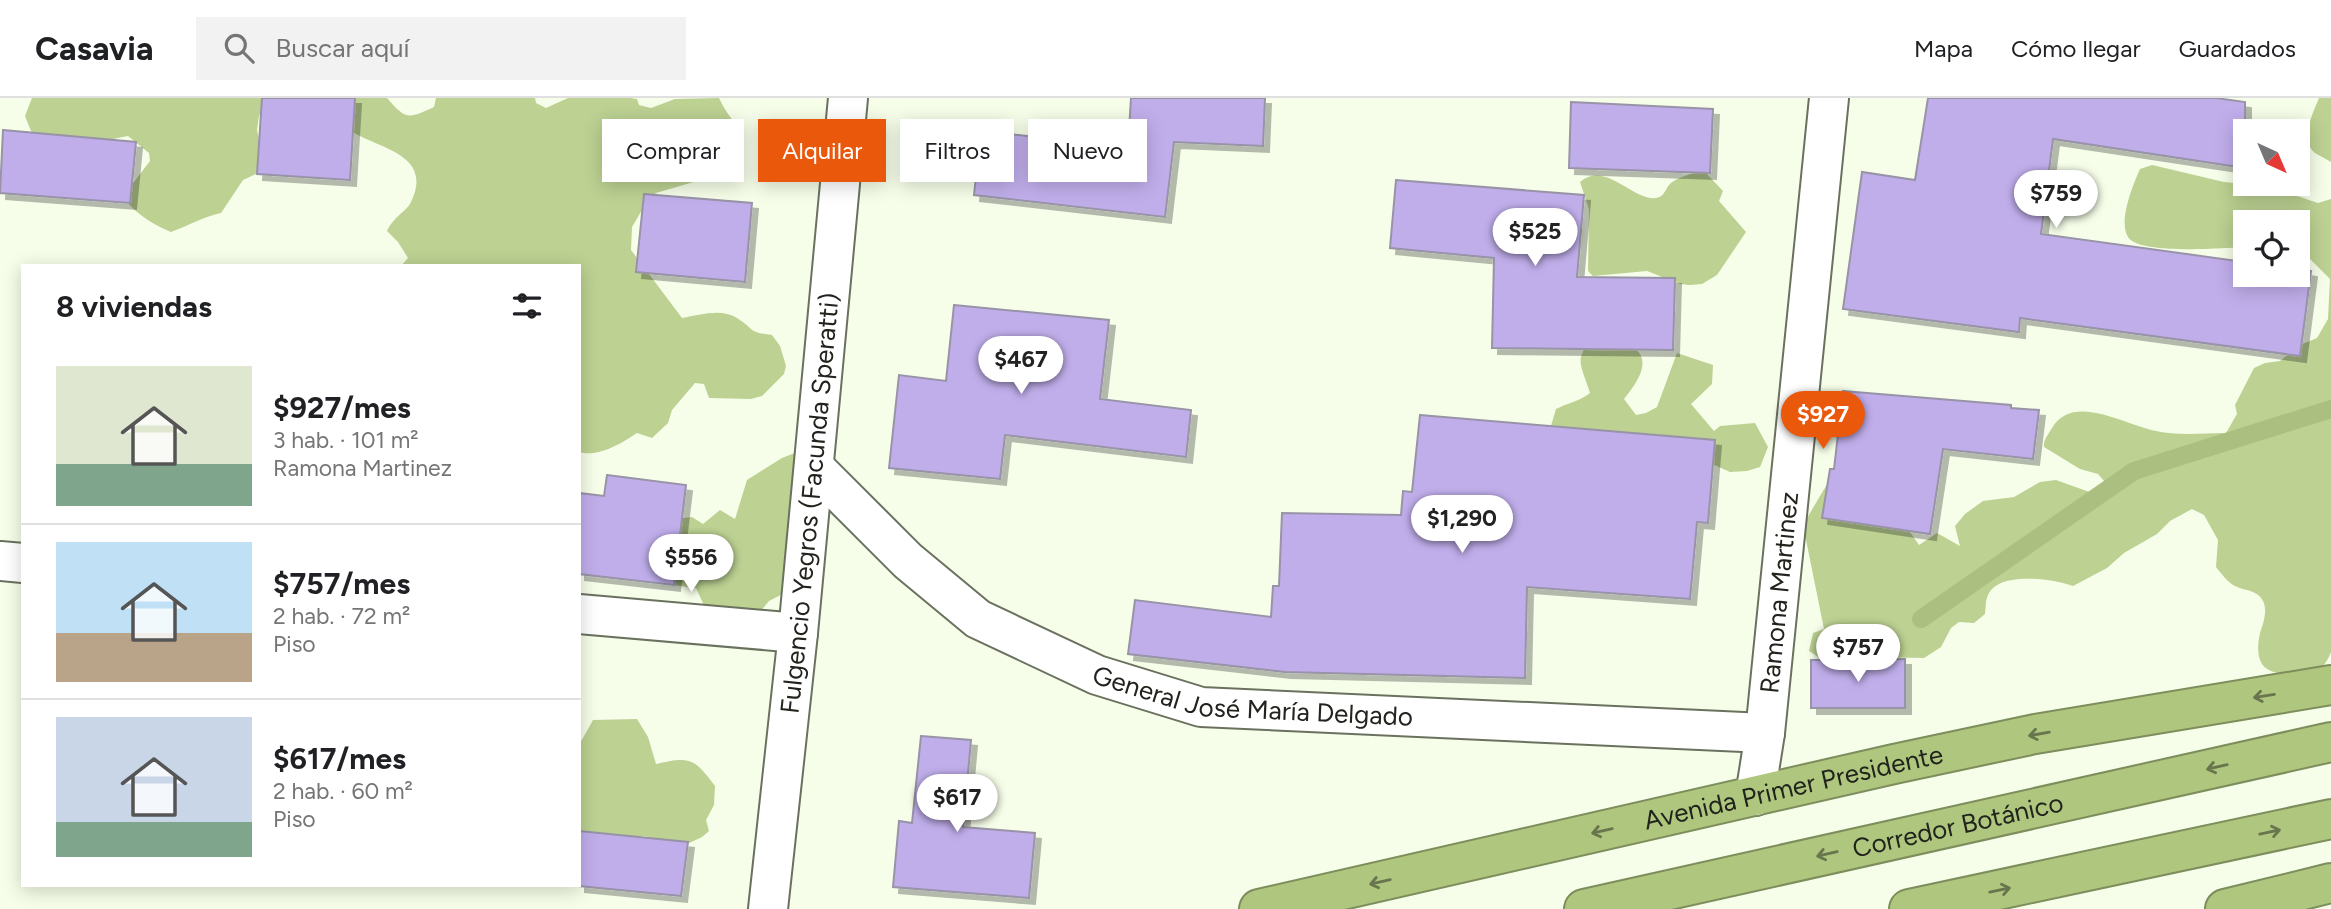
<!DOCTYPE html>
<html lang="es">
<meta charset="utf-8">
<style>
:root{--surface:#fff;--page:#f2f2f2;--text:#202124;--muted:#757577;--line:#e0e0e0;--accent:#ea580c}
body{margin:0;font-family:Figtree,sans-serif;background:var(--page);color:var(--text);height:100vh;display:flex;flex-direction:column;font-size:26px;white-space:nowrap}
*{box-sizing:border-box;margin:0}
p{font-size:23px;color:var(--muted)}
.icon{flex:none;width:38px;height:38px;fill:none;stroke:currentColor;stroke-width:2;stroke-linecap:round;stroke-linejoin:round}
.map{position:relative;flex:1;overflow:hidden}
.drawer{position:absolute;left:21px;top:166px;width:560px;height:623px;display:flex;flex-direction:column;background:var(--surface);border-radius:0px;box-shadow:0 4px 18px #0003}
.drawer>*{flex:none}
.top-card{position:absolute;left:602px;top:21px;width:665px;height:63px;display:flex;gap:14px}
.needle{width:46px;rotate:136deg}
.tools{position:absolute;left:2233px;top:21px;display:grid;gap:14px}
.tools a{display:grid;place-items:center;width:77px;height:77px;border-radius:0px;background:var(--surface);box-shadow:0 4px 18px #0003;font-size:35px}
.price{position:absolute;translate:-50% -60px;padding:0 16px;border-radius:24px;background:#fff;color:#222;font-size:23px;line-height:46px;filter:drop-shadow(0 2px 4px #0008)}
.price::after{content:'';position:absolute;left:50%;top:42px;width:21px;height:16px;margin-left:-10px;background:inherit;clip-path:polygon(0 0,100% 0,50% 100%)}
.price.selected{background:var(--accent);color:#fff}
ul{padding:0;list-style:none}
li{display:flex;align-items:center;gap:21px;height:175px;padding:0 35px}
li+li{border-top:2px solid var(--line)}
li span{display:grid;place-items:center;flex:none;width:196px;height:140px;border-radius:0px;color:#555}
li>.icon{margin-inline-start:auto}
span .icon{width:84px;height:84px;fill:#fffc;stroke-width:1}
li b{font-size:30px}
h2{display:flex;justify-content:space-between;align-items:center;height:84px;padding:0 35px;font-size:30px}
.tag{padding:0 24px;border-radius:0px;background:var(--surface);box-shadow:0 4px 18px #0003;font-size:24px;line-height:63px}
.tag.selected{background:var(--accent);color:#fff}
header{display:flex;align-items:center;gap:42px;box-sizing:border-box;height:98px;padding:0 35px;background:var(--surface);border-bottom:2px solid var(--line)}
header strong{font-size:33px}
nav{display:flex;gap:38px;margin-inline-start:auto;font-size:24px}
.search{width:490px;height:63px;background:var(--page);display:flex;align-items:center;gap:18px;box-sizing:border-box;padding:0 24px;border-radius:0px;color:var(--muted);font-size:26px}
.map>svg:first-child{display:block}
</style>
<header>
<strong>Casavia</strong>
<div class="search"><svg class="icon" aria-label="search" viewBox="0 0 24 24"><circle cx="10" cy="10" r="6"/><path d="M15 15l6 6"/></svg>Buscar aquí</div>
<nav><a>Mapa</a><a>Cómo llegar</a><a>Guardados</a></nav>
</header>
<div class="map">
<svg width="2331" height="811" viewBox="0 0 2331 811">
<defs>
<filter id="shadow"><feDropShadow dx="6" dy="6" stdDeviation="0" flood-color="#0004"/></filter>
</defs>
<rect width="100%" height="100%" fill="#f6fee9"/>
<g fill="#bcd192">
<path d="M 32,0 L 269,0 L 259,18 L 257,32 L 263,62 L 256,76 L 243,82 L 221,115 C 202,119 190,127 171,134 C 154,127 139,118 126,103 L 130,89 L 150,63 L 149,55 L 128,38 L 98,44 L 45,46 L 31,33 L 25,18 Z"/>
<path d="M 343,0 L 387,0 C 406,22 408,21 434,9 L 436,0 L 535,0 L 536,5 L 546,10 L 568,0 L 631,0 L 637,1 L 639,7 L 651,10 L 675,1 L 719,0 C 733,30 741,18 733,56 L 713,60 L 708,72 L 697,83 L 656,95 L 648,102 L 632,129 L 631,152 L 682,220 C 700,217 721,210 737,220 C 756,232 747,234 772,237 L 780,248 L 786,268 L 784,276 L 762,298 L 751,301 L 709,300 L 704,286 L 695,285 L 672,312 L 668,325 L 652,340 L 637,335 C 622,345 598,360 579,354 L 579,168 L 401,168 L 408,160 L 398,144 L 387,133 C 394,118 407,113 411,104 C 434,56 379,51 351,33 Z"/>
<path d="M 2319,0 L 2331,0 L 2331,64 C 2326,61 2320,58 2315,55 C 2299,42 2313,15 2319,0 Z"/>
<path d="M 2152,67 L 2224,84 L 2267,88 L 2318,105 L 2331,101 L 2331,554 C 2326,566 2323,571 2309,573 C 2276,579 2251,577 2260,535 C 2263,526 2268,513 2263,503 C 2258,492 2245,493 2235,488 C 2228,485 2221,475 2216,469 L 2218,442 L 2204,417 L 2192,411 L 2170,423 L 2157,436 L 2124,455 L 2107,470 L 2073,488 C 2054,481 2009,475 1993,490 C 1985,497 1986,507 1985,516 L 1974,525 L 1959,524 L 1951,530 L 1941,549 L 1924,560 L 1872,559 L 1838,566 L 1829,566 L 1809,553 L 1813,535 L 1824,531 L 1803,427 L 1840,364 L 1895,412 L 1919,447 L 1937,435 L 1960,448 L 1955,428 L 1965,416 L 1983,403 L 2014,399 L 2040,384 L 2056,382 L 2095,396 L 2101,393 L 2105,384 L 2098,376 L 2080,371 L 2044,349 C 2043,342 2048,337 2052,330 C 2073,294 2125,327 2156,333 C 2179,338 2202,335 2226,335 L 2237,316 L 2235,307 L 2254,270 L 2265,265 L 2280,263 L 2300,247 L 2317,240 L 2328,221 L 2330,181 L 2307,158 L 2298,157 L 2298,124 L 2245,124 L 2245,149 C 2223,150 2139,157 2128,139 C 2118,123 2133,87 2140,71 Z"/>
<path d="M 1696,74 L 1705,74 L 1723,93 L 1719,103 L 1746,134 L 1717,177 L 1702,186 L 1690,187 L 1680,186 L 1647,173 L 1593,178 L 1588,173 L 1589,111 L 1580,84 C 1605,62 1633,103 1656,100 C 1665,99 1665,90 1671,85 C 1677,80 1688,77 1696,74 Z"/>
<path d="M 1599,233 C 1643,248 1658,260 1624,301 L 1636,317 L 1646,315 L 1657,309 L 1677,255 L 1713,267 L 1712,286 L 1691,306 L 1714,333 L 1720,328 L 1755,325 L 1768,349 L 1760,369 L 1747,373 L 1730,374 L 1699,360 L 1550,331 L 1556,311 C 1568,305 1580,303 1590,295 C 1579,260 1573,262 1599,233 Z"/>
<polygon points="810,349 800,487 769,503 756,519 708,516 696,490 658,485 675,421 692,419 703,426 720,412 735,421 747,382 782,360"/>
<path d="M 637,621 L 648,639 L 656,666 C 690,658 694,660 715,688 L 714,707 L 706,722 L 709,733 L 702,739 L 685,747 L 644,738 L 579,747 L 579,647 L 593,622 Z"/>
</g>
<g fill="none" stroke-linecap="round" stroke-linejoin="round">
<polyline stroke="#aabf80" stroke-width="18" points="1921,521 2134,373 2331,311"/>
</g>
<g fill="#c0aeeb" stroke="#9893a7" stroke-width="2" filter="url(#shadow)">
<polygon points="262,0 355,0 350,82 257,76"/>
<polygon points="1131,0 1265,0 1263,48 1174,44 1165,119 974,97 981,33 1128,49"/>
<polygon points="1928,0 2216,0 2245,4 2245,70 2053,41 2041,136 2245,164 2245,177 2298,177 2298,171 2311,173 2300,258 2020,220 2019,234 1843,211 1862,74 1915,82"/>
<polygon points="1571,4 1713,11 1710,75 1569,70"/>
<polygon points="3,32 136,44 130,105 0,95"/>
<polygon points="1396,82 1584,97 1577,179 1675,180 1673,252 1492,250 1494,160 1390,150"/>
<polygon points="644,96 752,105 745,184 636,174"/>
<polygon points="954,207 1109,222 1100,301 1191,312 1186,359 1005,337 1000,381 889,370 899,277 946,283"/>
<polygon points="1843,293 2011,307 2011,310 2039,312 2033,361 1943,351 1930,436 1822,420 1830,371 1834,371"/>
<polygon points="1420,317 1715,342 1708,425 1697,424 1690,501 1527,489 1525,580 1285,574 1128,556 1135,502 1271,519 1273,488 1279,488 1282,415 1401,417 1403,393 1412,394"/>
<polygon points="607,377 686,387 674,487 579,476 579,395 604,398"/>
<polygon points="1905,561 1905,610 1811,610 1811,562"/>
<polygon points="921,638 971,642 963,729 1035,735 1029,800 893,789 899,723 912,725"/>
<polygon points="579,733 688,744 681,798 579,788"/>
</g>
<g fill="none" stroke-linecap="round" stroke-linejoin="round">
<defs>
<g id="minor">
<path id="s1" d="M 814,369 L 908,463 L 978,521 L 1097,577 L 1201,609 L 1765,635"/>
<polyline points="0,463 23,465"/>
<polyline points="579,516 798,535"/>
<path id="s2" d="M 1755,698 L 1765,635 L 1829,0"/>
<path id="s3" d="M 768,811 L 798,535 L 848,0"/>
</g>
<g id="highway">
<path id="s4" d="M 1259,811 L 1894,666 L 2035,636 L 2331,587"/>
<path id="s5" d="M 1584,811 L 2331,644"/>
<polyline points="1909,811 2331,721"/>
<polyline points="2225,811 2331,785"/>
</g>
</defs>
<use href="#minor" stroke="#6a715e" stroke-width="42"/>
<use href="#highway" stroke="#7d8d5c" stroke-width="42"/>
<use href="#minor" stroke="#fff" stroke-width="38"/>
<use href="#highway" stroke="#afc67e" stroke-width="38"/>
</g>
<defs><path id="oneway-shaft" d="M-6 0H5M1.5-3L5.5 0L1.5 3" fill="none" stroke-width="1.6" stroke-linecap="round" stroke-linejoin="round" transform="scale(1.75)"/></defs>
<g stroke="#68754d">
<use href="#oneway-shaft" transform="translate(2264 598) rotate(171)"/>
<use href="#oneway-shaft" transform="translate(2039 636) rotate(170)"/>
<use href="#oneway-shaft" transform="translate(2217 669) rotate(167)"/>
<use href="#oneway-shaft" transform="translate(1602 733) rotate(167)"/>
<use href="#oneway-shaft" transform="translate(2270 734) rotate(-12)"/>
<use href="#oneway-shaft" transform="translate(1827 756) rotate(167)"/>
<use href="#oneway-shaft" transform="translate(1380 784) rotate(167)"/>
<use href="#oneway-shaft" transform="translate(2000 792) rotate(-12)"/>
</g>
<g text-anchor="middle" stroke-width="5" stroke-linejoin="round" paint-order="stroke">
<g font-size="26" fill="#21241c" stroke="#fff">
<text dy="9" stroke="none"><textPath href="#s3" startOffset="408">Fulgencio Yegros (Facunda Speratti)</textPath></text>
<text dy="9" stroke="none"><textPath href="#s2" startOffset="205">Ramona Martinez</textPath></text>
<text dy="9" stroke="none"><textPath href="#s1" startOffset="514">General José María Delgado</textPath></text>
<text dy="9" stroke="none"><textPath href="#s4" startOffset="548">Avenida Primer Presidente</textPath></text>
<text dy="9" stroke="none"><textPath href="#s5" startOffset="383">Corredor Botánico</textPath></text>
</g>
</g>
</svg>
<div class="tools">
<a><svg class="needle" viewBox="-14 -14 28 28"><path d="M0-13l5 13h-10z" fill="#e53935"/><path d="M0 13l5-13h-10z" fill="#757577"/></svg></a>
<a><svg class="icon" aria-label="locate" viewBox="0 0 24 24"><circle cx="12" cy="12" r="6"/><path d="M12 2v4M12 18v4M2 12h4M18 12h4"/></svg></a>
</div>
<b class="price" style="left:2056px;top:132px">$759</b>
<b class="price" style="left:1535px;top:170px">$525</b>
<b class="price" style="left:1021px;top:298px">$467</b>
<b class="price selected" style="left:1823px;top:353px">$927</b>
<b class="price" style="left:1462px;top:457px">$1,290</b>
<b class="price" style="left:691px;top:496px">$556</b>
<b class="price" style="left:1858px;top:586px">$757</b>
<b class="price" style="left:957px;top:736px">$617</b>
<div class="top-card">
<a class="tag">Comprar</a>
<a class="tag selected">Alquilar</a>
<a class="tag">Filtros</a>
<a class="tag">Nuevo</a>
</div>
<section class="drawer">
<h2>8 viviendas<svg class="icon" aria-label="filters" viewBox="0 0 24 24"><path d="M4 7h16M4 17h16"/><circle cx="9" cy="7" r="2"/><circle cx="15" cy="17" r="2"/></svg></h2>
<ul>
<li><span style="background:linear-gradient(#dfe7d0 70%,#7fa58c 0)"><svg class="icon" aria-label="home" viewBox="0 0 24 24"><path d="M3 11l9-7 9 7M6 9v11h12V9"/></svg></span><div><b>$927/mes</b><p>3 hab. · 101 m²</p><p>Ramona Martinez</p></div></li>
<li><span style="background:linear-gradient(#bfe0f5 65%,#b9a48a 0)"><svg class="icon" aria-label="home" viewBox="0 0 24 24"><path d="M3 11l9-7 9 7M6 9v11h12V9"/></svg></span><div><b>$757/mes</b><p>2 hab. · 72 m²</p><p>Piso</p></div></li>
<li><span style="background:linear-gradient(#c9d6e8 75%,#7fa58c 0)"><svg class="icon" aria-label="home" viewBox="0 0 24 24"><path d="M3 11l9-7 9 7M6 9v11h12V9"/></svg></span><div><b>$617/mes</b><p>2 hab. · 60 m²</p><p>Piso</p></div></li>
</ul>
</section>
</div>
